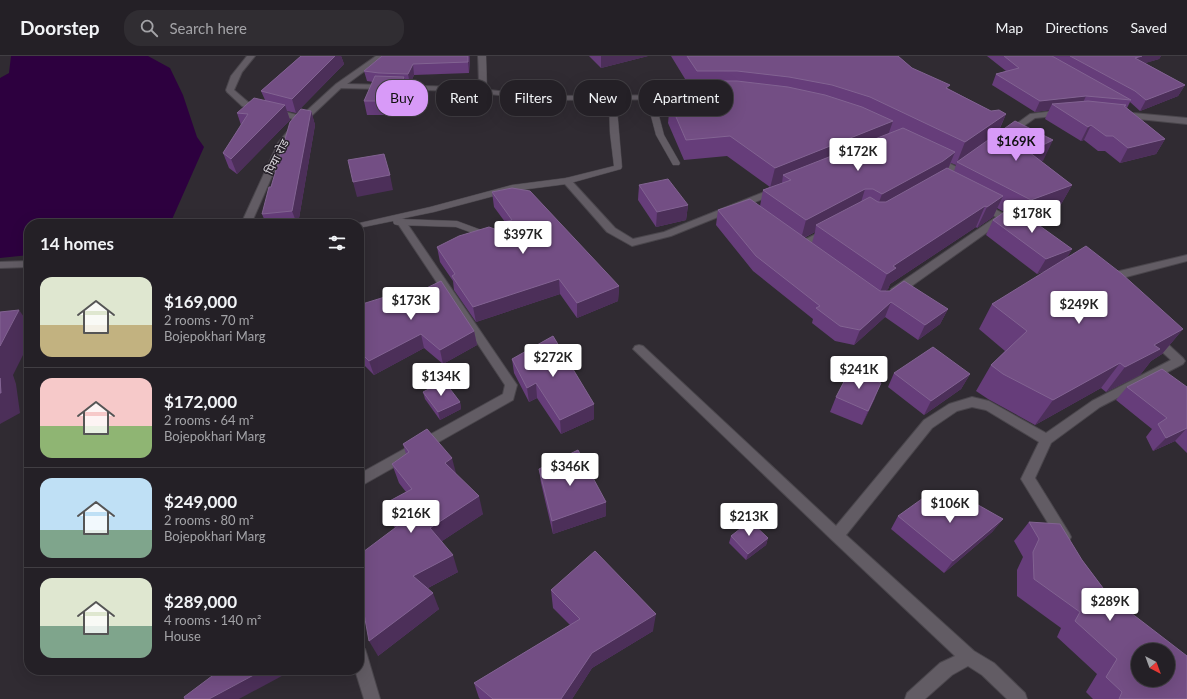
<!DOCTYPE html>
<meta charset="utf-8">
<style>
:root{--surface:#242026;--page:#302d32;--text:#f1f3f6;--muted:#a3a3a7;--line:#413e43;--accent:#d89af8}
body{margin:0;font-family:Lato,"Noto Sans Devanagari",sans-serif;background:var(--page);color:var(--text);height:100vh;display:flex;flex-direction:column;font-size:15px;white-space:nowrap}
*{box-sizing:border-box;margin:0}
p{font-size:13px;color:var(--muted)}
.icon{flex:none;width:22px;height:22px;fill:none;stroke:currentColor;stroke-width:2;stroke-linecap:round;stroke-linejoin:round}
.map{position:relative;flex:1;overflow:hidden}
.details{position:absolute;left:24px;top:163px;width:340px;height:456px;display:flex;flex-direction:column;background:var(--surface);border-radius:16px;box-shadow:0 4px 16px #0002,0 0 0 1px var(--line)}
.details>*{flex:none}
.banner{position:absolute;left:376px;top:24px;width:380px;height:36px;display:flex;gap:8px}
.needle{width:26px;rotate:139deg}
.controls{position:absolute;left:1131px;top:587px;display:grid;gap:8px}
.controls a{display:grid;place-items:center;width:44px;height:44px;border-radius:50%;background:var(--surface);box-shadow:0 4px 16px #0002,0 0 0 1px var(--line);font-size:20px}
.price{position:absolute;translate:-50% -34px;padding:0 9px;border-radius:4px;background:#fff;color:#222;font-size:13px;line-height:26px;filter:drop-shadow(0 1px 2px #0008)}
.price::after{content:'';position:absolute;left:50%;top:24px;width:12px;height:9px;margin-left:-6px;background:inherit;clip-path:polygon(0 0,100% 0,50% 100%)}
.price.active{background:var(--accent);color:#111}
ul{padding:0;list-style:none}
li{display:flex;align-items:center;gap:12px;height:100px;padding:0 16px}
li+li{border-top:1px solid var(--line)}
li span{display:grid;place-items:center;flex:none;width:112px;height:80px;border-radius:12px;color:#555}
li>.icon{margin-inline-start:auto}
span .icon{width:48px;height:48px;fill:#fffc;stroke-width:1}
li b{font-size:17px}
h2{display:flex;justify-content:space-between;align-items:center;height:48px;padding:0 16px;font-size:17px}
.tag{padding:0 14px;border-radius:16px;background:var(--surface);box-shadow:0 4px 16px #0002,0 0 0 1px var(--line);font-size:14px;line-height:36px}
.tag.active{background:var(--accent);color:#111}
header{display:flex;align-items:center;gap:24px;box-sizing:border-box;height:56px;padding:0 20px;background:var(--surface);border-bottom:1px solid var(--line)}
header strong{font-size:19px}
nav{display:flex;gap:22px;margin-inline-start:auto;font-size:14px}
.search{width:280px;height:36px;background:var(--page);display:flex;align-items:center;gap:10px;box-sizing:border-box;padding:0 14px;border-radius:16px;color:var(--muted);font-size:15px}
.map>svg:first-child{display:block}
</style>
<header>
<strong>Doorstep</strong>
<div class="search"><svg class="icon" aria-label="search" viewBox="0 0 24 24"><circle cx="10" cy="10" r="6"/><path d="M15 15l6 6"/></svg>Search here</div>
<nav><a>Map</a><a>Directions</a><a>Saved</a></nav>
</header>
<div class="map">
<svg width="1187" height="643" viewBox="0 0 1187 643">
<rect width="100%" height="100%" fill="#302b32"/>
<polygon fill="#2d003f" points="11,0 148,0 170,12 183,39 197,81 204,91 170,168 29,168 29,199 0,202 0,22 9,17"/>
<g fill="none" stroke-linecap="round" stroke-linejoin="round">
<defs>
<g id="lane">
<polygon points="478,0 486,0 487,35 483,37 479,35"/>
<polygon points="609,39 612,39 616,41 622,111 621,113 567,128 513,135 434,156 400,163 457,165 492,178 494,180 492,182 486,182 456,171 397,169 394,168 393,165 359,172 359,168 355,168 430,151 512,129 566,122 614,110 610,77"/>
<polygon points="647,39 650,39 654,41 664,79 680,107 679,109 673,109 656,79 646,41"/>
</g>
<g id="street">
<polygon points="247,0 255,0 242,16 234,34 248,46 301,60 336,28 376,0 385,0 347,28 462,31 545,40 709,39 713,41 709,43 545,44 462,35 341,32 306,65 286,88 251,168 241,168 278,87 297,64 242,50 227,36 226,34 231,20"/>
<polygon points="1062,54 1065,55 1066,57 1065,59 1035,62 1011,79 1008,80 1004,77 1030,58"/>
<polygon points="1122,56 1187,62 1187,68 1119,61 1118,59"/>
<polygon points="934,100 959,112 961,114 959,116 953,116 931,105 929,103"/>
<polygon points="567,122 570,123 615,172 633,183 664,176 774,132 777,131 782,134 780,136 671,180 632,190 607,176 564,127 562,125"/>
<polygon points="981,146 1018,165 1019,167 1014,170 1003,165 899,239 891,239 890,236 891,233 996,161 978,151 976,149"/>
<polygon points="401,162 404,163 517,329 513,344 359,431 359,418 503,338 505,329 396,165"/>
<polygon points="828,172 833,175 832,177 804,192 800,193 795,190 796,188"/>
<polygon points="1187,199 1187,205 1107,226 1103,225 1102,222 1103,219 1107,218"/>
<polygon points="29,205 29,211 0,212 0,206"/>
<polygon points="1154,278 1158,279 1183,302 1185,305 1183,308 1100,351 1051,387 1035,422 1069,477 1071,481 1069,485 1064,487 1059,485 1021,423 1039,386 986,354 972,351 957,355 932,372 846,479 974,595 994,607 1025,637 1027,643 1007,643 982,619 968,610 952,619 925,643 905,643 907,637 940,607 955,600 832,484 633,293 635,290 639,289 643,290 836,470 924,364 949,348 972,341 989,345 1046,377 1092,345 1171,304 1150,285 1148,282 1150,279"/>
<polygon points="359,591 365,593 367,599 380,643 364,643 355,614 359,614"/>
</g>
</defs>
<use href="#lane" stroke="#4a464c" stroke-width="1"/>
<use href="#street" stroke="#4a464c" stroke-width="2"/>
<use href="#lane" fill="#625c64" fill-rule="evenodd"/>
<use href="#street" fill="#625c64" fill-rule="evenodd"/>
</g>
<g fill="#663d7a" fill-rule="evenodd">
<polygon points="301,0 341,0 344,8 296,57 287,55 290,64 237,118 229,112 223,97 241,69 237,57 265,44 261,35"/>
<polygon points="382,0 470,0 469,17 414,19 410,28 406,28 407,35 396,59 367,59 364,45 373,26 367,25 364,15"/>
<polygon points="589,0 648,0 601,12"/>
<path d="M 671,0 L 898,0 L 912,12 L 949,33 L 991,55 L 1006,58 L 998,77 L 1043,105 L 1041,105 L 1072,129 L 1060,150 L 1027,162 L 1072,193 L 1066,203 L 1183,273 L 1162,298 L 1151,305 L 1140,319 L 1106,336 L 1101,332 L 1035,369 L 988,343 L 976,335 L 991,309 L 1005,295 L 979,273 L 992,248 L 1048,214 L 1037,218 L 986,179 L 993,164 L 1004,156 L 997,152 L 993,161 L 977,172 L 976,171 L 890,228 L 888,233 L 885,235 L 948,253 L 940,268 L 918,284 L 885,261 L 854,289 L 835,285 L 812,267 L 813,263 L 753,215 L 716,169 L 718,154 L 760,150 L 763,134 L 770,131 L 727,100 L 684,104 L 668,67 L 670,47 L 692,45 L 693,36 ZM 951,107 L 956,109 L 954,115 L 948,113 ZM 815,176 L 812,187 L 804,182 Z"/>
<polygon points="987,0 1161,0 1159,3 1145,7 1185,29 1178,40 1140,55 1130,46 1127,52 1165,83 1156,98 1120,107 1105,95 1098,95 1084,84 1081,85 1045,63 1049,54 1035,56 992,29 996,18 1006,15"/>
<polygon points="311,55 315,69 298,168 266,168 262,158 271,131"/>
<polygon points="639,129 688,149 686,164 656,171 638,144"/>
<polygon points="492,136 619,230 618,245 577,262 560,238 476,266 454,234 453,225 440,206 437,191 504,176 503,166 505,166 494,151"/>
<polygon points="412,239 474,275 477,289 443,308 424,292 374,319 360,305 359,305 359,249 391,246"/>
<polygon points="512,303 594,363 561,378 537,342 529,346 514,317"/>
<polygon points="894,317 970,318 961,333 924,359 888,331"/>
<polygon points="1127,331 1187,331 1187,397 1175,385 1153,395 1146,381 1152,373 1116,344"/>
<polygon points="423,336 460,346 461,353 440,364 425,343"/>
<polygon points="836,341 875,342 862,369 830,356"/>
<polygon points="403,388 456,418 483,458 442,485 458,516 428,532 439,553 378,600 395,472 391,466 384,448 406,436 399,427 392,408 406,398"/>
<polygon points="539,413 606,446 606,460 553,478 541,427"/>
<polygon points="951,453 1003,463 992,476 944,517 891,473 898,460"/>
<polygon points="1029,466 1082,504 1187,643 1093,643 1086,636 1097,618 1057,581 1061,572 1017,540 1017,514 1023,501 1014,485"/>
<polygon points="731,480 768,482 766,489 746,504 729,487"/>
<polygon points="551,534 653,575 592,612 572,643 480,643 479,642 474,627 570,569 553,552"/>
</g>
<g fill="#4c2f59">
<polygon points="335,0 341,0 344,8 296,57 292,43"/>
<polygon points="468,0 470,0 469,17 468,6"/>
<polygon points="601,0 648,0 601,12"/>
<polygon points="1142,0 1161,0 1159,3 1129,12 1135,2"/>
<polygon points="413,8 414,19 410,28 408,18"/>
<polygon points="404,21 407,35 396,59 393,45"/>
<polygon points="1185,29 1178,40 1140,55 1146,44"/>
<polygon points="1086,40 1081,51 1052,48 1049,54 1035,56 1040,45"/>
<polygon points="285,49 290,64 237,118 231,103"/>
<polygon points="311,55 315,69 298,168 297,168 292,155"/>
<polygon points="1006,58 996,80 957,106 956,109 965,86"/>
<polygon points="893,65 886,85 783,119 782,127 770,132 775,112"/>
<polygon points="1091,69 1084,84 1081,85 1088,71"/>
<polygon points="1165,83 1156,98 1120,107 1128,92"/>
<polygon points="1053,84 1043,105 1019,116 1029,96"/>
<polygon points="955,96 947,115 875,157 882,138"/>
<polygon points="390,119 393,134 357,141 353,126"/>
<polygon points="1072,129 1060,150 1020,164 1031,144"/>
<polygon points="865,133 859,153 816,169 815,176 801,183 806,164"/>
<polygon points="1003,140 993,161 977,172 987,151"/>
<polygon points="688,149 686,164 656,171 657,156"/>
<polygon points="985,150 976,171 890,228 888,233 879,239 887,218 893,210"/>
<polygon points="1072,193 1063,208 1037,218 1046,203"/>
<polygon points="559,223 560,238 476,266 473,251"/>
<polygon points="619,230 618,245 577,262 577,247"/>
<polygon points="891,246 885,261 854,289 860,274"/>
<polygon points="948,253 940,268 918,284 925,269"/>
<polygon points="19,254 29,268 29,287 13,319 16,328 20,357 0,368 0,290"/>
<polygon points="1183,273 1162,298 1151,305 1140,319 1106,336 1125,311 1154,289"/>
<polygon points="474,275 477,289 443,308 440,294"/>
<polygon points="421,278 424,292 374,319 369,305"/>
<polygon points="1120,307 1101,332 1035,369 1053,344"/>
<polygon points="970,318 961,333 924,359 931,345"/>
<polygon points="536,327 537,342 529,346 527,332"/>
<polygon points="881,327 875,342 862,369 868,355"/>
<polygon points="460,346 461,353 440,364 438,356"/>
<polygon points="594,348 594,363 561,378 560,364"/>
<polygon points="1187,372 1175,385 1153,395 1166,382"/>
<polygon points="452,402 457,421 445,407"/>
<polygon points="479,440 483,458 436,489 430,472"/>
<polygon points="606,446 606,460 553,478 552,465"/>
<polygon points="1003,463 992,476 944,517 953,505"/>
<polygon points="768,482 766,489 746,504 748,498"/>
<polygon points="453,499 458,516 420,536 413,520"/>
<polygon points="433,537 439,553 378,600 369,585"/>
<polygon points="656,558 653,575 592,612 572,643 561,643 592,597"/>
<polygon points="263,614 293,614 239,643 209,643"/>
</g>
<g fill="#734e84" stroke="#826392" fill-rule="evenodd">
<polygon points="301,0 335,0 292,43 261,35"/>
<polygon points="382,0 468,0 468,6 413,8 408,18 379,17 364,15"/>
<polygon points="687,0 898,0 912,12 950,29 946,32 991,55 999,54 1006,58 965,86 870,41 832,29 789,21 737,15 697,15"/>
<polygon points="1004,0 1052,0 1131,44 1086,40 1040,45 996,18 1019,12"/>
<polygon points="1070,0 1142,0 1135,2 1185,29 1146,44 1135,35"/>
<polygon points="375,20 404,21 393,45 364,45"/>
<polygon points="701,25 737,25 788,31 825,39 862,51 893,65 775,112 730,80 686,84 670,47 702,44 694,29 703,28"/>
<polygon points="254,42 285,49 231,103 223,97 248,58 237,57"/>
<polygon points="1088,45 1126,49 1124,50 1165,83 1128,92 1113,80 1106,80 1091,69 1088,71 1052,48"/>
<polygon points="301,53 311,55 292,155 262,158 269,131 271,131 290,66"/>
<polygon points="1015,65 1053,84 1029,96 1072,129 1031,144 957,106"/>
<polygon points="903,72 955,96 943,105 882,138 873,133 865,133 806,164 763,134 791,124 783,119"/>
<polygon points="384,98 390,119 353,126 348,104"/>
<polygon points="947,112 1003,140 987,151 985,150 893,210 896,212 887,218 816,169 870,141 878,146 886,146"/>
<polygon points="668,123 688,149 657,156 639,129"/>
<polygon points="512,132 530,135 619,230 577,247 559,223 473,251 452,220 455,218 437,191 459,180 489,171 503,176 511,175 513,171 503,166 512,164 492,136"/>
<polygon points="750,143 880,235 890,235 904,225 948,253 925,269 891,246 860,274 840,270 816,252 820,250 756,200 718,154"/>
<polygon points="1010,152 1033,165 1072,193 1046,203 993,164"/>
<polygon points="1086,190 1122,218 1183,273 1154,289 1160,293 1125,311 1120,307 1053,344 1003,318 991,309 1027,275 992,248"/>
<polygon points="441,225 474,275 440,294 421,278 369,305 359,295 359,249 388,240 391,246 410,238 412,239"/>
<polygon points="19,254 0,290 0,256"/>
<polygon points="553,280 594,348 560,364 536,327 527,332 512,303"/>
<polygon points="933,291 970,318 931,345 894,317"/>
<polygon points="1162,313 1187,331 1187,372 1166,382 1158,368 1167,362 1127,331"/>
<polygon points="850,314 881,327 868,355 836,341"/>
<polygon points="0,322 1,337 0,337"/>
<polygon points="444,325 460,346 438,356 423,336"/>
<polygon points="427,373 452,402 445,407 479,440 430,472 453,499 413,520 433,537 369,585 359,530 359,499 399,469 384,448 412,433 392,408 409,396 403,388"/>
<polygon points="578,394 606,446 552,465 539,413"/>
<polygon points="926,440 951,453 964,441 1003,463 953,505 898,460"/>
<polygon points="750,465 768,482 748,498 731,480"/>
<path d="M 1029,466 L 1060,468 L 1082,504 L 1109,540 L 1187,600 L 1187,643 L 1119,643 L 1122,636 L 1106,621 L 1117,603 L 1075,565 L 1080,556 L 1034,523 L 1033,496 L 1039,483 ZM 1138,594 L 1168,594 L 1168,624 L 1138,624 Z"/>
<polygon points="595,495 656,558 592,597 561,643 493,643 474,627 580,563 551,534"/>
<polygon points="220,614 263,614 209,643 185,643 184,641"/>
</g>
<g text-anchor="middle" stroke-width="3" stroke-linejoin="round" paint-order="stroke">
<g font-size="12" fill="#d7d4d9" stroke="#262129">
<text transform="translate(277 101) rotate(-63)" y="4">पिया रोड</text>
</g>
</g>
</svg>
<div class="controls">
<a><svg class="needle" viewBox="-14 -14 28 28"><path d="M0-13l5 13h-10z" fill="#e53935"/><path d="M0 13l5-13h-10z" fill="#a3a3a7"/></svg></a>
</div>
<b class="price active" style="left:1016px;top:106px">$169K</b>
<b class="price" style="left:858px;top:116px">$172K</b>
<b class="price" style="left:1032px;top:178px">$178K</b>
<b class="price" style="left:523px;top:199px">$397K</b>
<b class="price" style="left:411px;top:265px">$173K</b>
<b class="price" style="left:1079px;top:269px">$249K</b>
<b class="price" style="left:553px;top:322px">$272K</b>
<b class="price" style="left:859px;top:334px">$241K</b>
<b class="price" style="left:441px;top:341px">$134K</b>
<b class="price" style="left:570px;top:431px">$346K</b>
<b class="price" style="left:950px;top:468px">$106K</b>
<b class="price" style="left:411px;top:478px">$216K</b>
<b class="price" style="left:749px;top:481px">$213K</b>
<b class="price" style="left:1110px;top:566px">$289K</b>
<div class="banner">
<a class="tag active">Buy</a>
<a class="tag">Rent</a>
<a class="tag">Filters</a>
<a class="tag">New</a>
<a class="tag">Apartment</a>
</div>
<section class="details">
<h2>14 homes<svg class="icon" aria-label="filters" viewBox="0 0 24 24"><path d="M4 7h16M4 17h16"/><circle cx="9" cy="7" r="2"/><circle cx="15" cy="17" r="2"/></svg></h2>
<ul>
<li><span style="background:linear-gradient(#dfe7d0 60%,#c2b280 0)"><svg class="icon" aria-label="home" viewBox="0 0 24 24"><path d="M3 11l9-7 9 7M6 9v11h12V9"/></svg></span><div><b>$169,000</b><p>2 rooms · 70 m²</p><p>Bojepokhari Marg</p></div></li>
<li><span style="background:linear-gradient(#f6c9c9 60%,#8fb573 0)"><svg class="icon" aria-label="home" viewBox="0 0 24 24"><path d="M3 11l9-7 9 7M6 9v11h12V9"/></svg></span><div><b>$172,000</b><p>2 rooms · 64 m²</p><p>Bojepokhari Marg</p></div></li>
<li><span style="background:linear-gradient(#bfe0f5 65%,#7fa58c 0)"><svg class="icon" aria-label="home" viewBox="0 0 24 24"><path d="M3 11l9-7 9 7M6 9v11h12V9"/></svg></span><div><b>$249,000</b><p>2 rooms · 80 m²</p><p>Bojepokhari Marg</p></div></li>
<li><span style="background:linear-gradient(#dfe7d0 60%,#7fa58c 0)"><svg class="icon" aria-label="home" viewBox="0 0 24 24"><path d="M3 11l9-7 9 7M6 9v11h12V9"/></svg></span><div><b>$289,000</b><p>4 rooms · 140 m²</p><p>House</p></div></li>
</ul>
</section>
</div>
